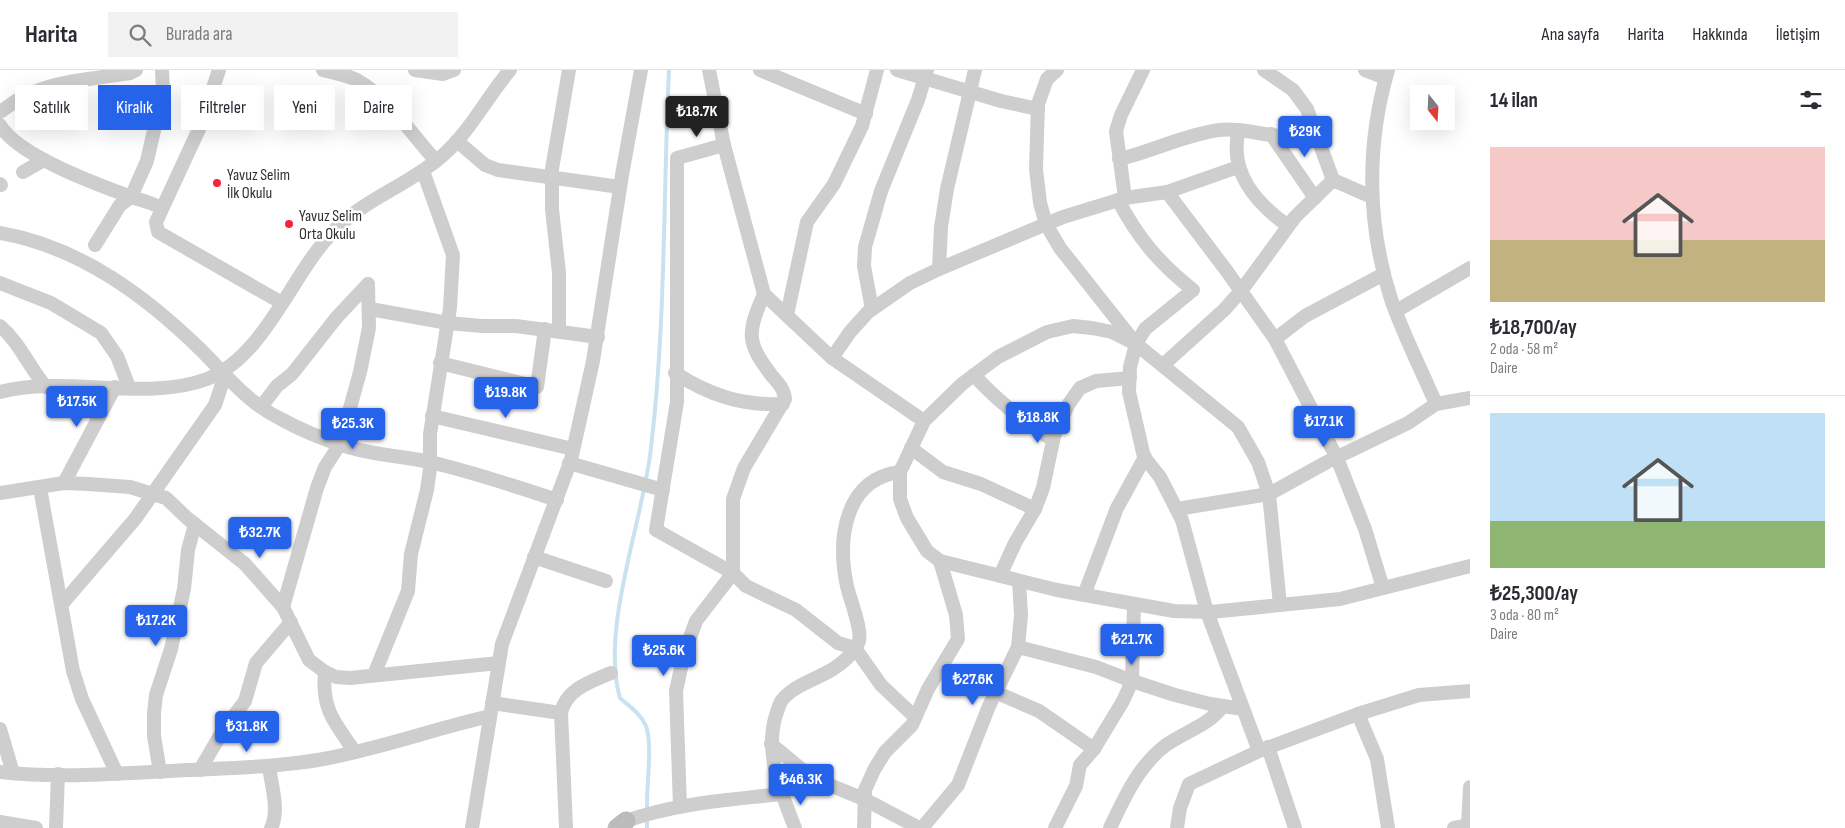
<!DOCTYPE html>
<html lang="tr">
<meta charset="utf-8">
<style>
:root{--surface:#fff;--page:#f2f2f3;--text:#2b2b33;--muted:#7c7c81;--line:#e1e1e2;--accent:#2563eb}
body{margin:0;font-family:"Sofia Sans Condensed",sans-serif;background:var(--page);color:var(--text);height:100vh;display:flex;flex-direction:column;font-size:19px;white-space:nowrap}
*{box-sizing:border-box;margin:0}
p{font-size:16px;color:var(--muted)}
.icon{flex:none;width:28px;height:28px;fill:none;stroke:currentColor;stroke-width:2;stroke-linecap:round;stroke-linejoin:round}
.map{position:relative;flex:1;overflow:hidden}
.details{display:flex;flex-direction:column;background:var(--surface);width:375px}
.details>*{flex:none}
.top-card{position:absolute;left:15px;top:15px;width:475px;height:45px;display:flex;gap:10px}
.needle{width:32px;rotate:162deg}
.fabs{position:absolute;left:1410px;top:15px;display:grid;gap:10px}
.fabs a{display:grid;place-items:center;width:45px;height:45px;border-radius:0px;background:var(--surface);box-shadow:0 5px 20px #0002;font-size:25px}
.price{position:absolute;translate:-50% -42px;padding:0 11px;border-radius:5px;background:var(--accent);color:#fff;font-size:16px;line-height:32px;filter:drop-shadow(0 1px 2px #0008)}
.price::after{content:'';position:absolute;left:50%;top:30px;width:15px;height:11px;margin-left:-8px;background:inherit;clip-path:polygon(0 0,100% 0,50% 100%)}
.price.selected{background:#222;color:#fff}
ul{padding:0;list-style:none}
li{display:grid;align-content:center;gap:10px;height:265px;padding:0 20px}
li+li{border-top:1px solid var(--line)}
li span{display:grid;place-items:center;height:155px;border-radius:0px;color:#555}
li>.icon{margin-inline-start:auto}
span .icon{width:90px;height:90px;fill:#fffc;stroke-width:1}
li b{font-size:21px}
h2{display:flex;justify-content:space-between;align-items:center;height:60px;padding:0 20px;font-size:21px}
.tag{padding:0 18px;border-radius:0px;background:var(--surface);box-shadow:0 5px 20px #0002;font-size:18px;line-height:45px}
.tag.selected{background:var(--accent);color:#fff}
header{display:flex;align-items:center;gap:30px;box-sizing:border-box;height:70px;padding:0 25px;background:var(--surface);border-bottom:1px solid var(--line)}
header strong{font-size:24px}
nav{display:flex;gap:28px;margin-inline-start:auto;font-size:18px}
.search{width:350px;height:45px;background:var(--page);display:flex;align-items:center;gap:12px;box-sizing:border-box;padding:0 18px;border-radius:0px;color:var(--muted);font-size:19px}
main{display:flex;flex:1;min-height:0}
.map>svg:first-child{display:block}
</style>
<header>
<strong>Harita</strong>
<div class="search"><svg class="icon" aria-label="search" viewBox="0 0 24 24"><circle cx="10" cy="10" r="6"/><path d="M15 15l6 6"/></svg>Burada ara</div>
<nav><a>Ana sayfa</a><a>Harita</a><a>Hakkında</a><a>İletişim</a></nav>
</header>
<main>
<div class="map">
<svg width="1470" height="758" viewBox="0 0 1470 758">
<rect width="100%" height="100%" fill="#fff"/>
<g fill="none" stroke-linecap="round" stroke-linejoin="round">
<g stroke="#c8e2f0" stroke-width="4">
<path d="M 647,741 C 646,719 653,675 646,656 C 641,644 629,636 620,628 C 600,559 643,451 651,378 C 666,252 663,126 669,0"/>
<polyline points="647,748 647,758"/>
</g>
<g stroke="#cecece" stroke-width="14">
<polyline points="219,0 200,57 156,152 158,162 282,233"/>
<path d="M 323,0 C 334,3 347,5 357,10 C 389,28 412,65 436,91"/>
<polyline points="415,0 443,4 454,0"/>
<polyline points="709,0 724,75 764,224 832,288 924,351"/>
<polyline points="760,0 866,44"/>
<polyline points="897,0 1001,31 1038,39"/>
<polyline points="1057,0 1047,9 1038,34 1036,99 1040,133 1046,154 1060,178 1136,274 1130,297 1129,322 1144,387 1160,407 1182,450 1207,542 1259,681"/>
<polyline points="1264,0 1293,20 1307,39 1333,110 1372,127"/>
<polyline points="1365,0 1385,8"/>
<path d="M 1388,0 C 1366,75 1367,154 1391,229 C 1403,264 1421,299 1436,334"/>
<path d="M 0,42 C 9,36 17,29 27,25 C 59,10 95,9 130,3 L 136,0"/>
<path d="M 0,55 C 17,85 93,113 126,125 C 138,130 149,131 161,138"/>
<path d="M 1239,60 C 1228,102 1256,133 1288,156"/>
<polyline points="1271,64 1315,128"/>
<polyline points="457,71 485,95 498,100 620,117"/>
<polyline points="724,75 677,88 677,332 656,460 733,503 746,516 796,540 838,573 855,578 881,615 915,647"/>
<path d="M 1119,89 C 1153,81 1184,65 1219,60 C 1241,57 1263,66 1284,66 C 1295,66 1304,61 1313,57"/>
<polyline points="23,102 44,90"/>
<polyline points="0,114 1,115"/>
<polyline points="1167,122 1226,200 1275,269 1337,388 1365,459 1383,518"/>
<polyline points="1125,128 1116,61 1121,45 1143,0"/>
<path d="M 1118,130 C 1138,168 1159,193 1193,220 L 1145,259 L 1136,274"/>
<path d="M 0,163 C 80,177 146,226 202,281 C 226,305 248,333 279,348 C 299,359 322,369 345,376 C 372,385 402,386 430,392 C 473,402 515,416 557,430"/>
<polyline points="95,175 120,135 131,127 147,91 163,21 162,0"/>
<polyline points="939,199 941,157 947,119 975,0"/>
<polyline points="0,213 51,233 101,263 117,286 129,317"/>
<polyline points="370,239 448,253 482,256 516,256 598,267"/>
<polyline points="872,239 864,196 865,177 881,121 918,30 927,0"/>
<polyline points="1396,241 1470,198"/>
<polyline points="787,245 807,152 834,114 862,56 877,0"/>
<path d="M 0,256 C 20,273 29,297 46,317"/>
<polyline points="559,261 559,203 552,139 552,99 569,0"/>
<polyline points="1275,269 1305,246 1384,204"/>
<polyline points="832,288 850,262 868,242 910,213 939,199 1063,147 1125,128 1167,122 1238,97"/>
<polyline points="440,293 537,317 545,259"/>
<polyline points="1163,295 1224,240 1241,221 1295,147 1333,110"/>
<path d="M 675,303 C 709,325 742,336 783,334"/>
<path d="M 974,305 C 998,332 1023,351 1053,370"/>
<path d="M 0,322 C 65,305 146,332 207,309 C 264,287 291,206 331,164 C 361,130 408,116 442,86 C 469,63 487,27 510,0"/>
<polyline points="261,337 277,316 292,304 337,247 368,214"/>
<polyline points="432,346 573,379"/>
<polyline points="911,378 943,402 981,414 1035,439"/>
<polyline points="569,393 663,420"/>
<polyline points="64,413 115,317"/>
<polyline points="40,418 73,601 82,629 117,704"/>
<polyline points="0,423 64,413 88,414 130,417 166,428 187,448 245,494 283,537 309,590 325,602 336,607 350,608 499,593"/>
<polyline points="1177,439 1269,424 1327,392 1408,353 1436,334 1470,328"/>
<polyline points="534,487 606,511"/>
<polyline points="1000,506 1015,473 1035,439 1043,418 1054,366 1068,335 1080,318 1096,311 1130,308"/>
<polyline points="1084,525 1117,438 1145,387"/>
<polyline points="62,534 135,449 215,335 222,314 221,301"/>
<polyline points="1280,535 1269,424 1258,392 1238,357 1136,274 1112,262 1092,258 1073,256 1047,262 998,287 962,314 924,351 900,402 900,429 907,448 927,481 940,491 1057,520 1174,541 1211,542 1340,529 1470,496"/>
<polyline points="283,537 317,418 325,397 340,374 360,302 369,258 368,214"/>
<polyline points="1018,577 1096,597 1132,611 1175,625 1210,634 1243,639"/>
<path d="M 325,602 C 321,639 335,653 355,682"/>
<polyline points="374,605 408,521 411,484 427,420 430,399 430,364 450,238 453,185 423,101"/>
<polyline points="995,622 1039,641 1094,679"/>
<polyline points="492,633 561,643"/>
<polyline points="1358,644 1377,689 1388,758"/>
<polyline points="0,659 13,703"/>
<polyline points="771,674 812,708 864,729 919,758"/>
<polyline points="1268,677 1295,758"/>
<path d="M 269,696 C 271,714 280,741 271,758"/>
<polyline points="200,700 222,662 245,631 256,593 291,552"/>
<path d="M 0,702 C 63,709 127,703 189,700 C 232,698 275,697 318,690 C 376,680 433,659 490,646"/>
<polyline points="160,702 154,666 154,643 156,625 171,579 184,519 188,480 195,454"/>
<path d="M 680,736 L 676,621 L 684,584 L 696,551 L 733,503 L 733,429 L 744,398 L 785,329 C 784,319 779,314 772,306 C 746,272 747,263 764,224"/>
<path d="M 626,751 C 676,733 729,730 781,724"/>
<polyline points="0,752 36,758"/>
<polyline points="1468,755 1470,717"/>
<polyline points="56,758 58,704"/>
<polyline points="472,758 502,574 571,390 593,291 622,105 641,0"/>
<path d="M 566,758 L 561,643 C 566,619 590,612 611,603"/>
<path d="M 795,758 C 781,722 764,683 776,645 C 778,640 779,634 782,630 C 794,615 817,609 833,599 C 842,593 855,583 859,571 C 862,558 850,530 847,516 C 837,470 844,409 900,402"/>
<polyline points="864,758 865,720 874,700 885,682 912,655 928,619 958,569 956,545 940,491"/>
<polyline points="922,758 958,715 989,636 1018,577 1021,545 1019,511"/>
<polyline points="1055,758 1076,716 1080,695 1094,679 1123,631 1132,611 1134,534"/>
<path d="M 1110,758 C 1124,728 1139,695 1166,675 C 1186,661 1208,656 1223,636"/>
<polyline points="1177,758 1180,738 1189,714 1259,681 1358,644 1419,625 1470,621"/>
<polyline points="1454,758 1470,755"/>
</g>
<polyline stroke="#bbb" stroke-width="19" points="617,758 626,751"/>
</g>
<g fill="#f6243b" stroke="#fff" stroke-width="2">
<circle cx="217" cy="113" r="5"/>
<circle cx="289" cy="154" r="5"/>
</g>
<g text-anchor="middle" stroke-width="5" stroke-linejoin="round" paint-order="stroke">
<g font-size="16" fill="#313131" stroke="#fff" text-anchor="start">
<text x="227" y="110">Yavuz Selim<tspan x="227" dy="18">İlk Okulu</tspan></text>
<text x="299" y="151">Yavuz Selim<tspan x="299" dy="18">Orta Okulu</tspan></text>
</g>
</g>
</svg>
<div class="fabs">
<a><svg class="needle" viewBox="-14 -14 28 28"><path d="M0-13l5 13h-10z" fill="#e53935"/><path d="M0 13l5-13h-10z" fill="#7c7c81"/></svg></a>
</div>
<b class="price selected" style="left:697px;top:68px">₺18.7K</b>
<b class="price" style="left:1305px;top:88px">₺29K</b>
<b class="price" style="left:506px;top:349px">₺19.8K</b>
<b class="price" style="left:77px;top:358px">₺17.5K</b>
<b class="price" style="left:1038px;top:374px">₺18.8K</b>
<b class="price" style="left:1324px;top:378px">₺17.1K</b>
<b class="price" style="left:353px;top:380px">₺25.3K</b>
<b class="price" style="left:260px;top:489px">₺32.7K</b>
<b class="price" style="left:156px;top:577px">₺17.2K</b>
<b class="price" style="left:1132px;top:596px">₺21.7K</b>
<b class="price" style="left:664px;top:607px">₺25.6K</b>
<b class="price" style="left:973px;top:636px">₺27.6K</b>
<b class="price" style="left:247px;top:683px">₺31.8K</b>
<b class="price" style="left:801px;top:736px">₺46.3K</b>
<div class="top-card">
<a class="tag">Satılık</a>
<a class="tag selected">Kiralık</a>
<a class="tag">Filtreler</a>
<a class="tag">Yeni</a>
<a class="tag">Daire</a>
</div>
</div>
<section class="details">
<h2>14 ilan<svg class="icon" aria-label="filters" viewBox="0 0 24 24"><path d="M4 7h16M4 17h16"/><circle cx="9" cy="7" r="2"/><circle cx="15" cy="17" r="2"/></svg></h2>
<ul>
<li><span style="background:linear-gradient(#f6c9c9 60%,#c2b280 0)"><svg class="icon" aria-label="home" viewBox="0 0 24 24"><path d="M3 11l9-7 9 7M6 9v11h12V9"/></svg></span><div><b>₺18,700/ay</b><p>2 oda · 58 m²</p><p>Daire</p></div></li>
<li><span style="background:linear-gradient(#bfe0f5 70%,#8fb573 0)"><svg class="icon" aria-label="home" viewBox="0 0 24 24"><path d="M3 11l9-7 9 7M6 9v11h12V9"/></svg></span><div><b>₺25,300/ay</b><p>3 oda · 80 m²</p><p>Daire</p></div></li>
</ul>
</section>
</main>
